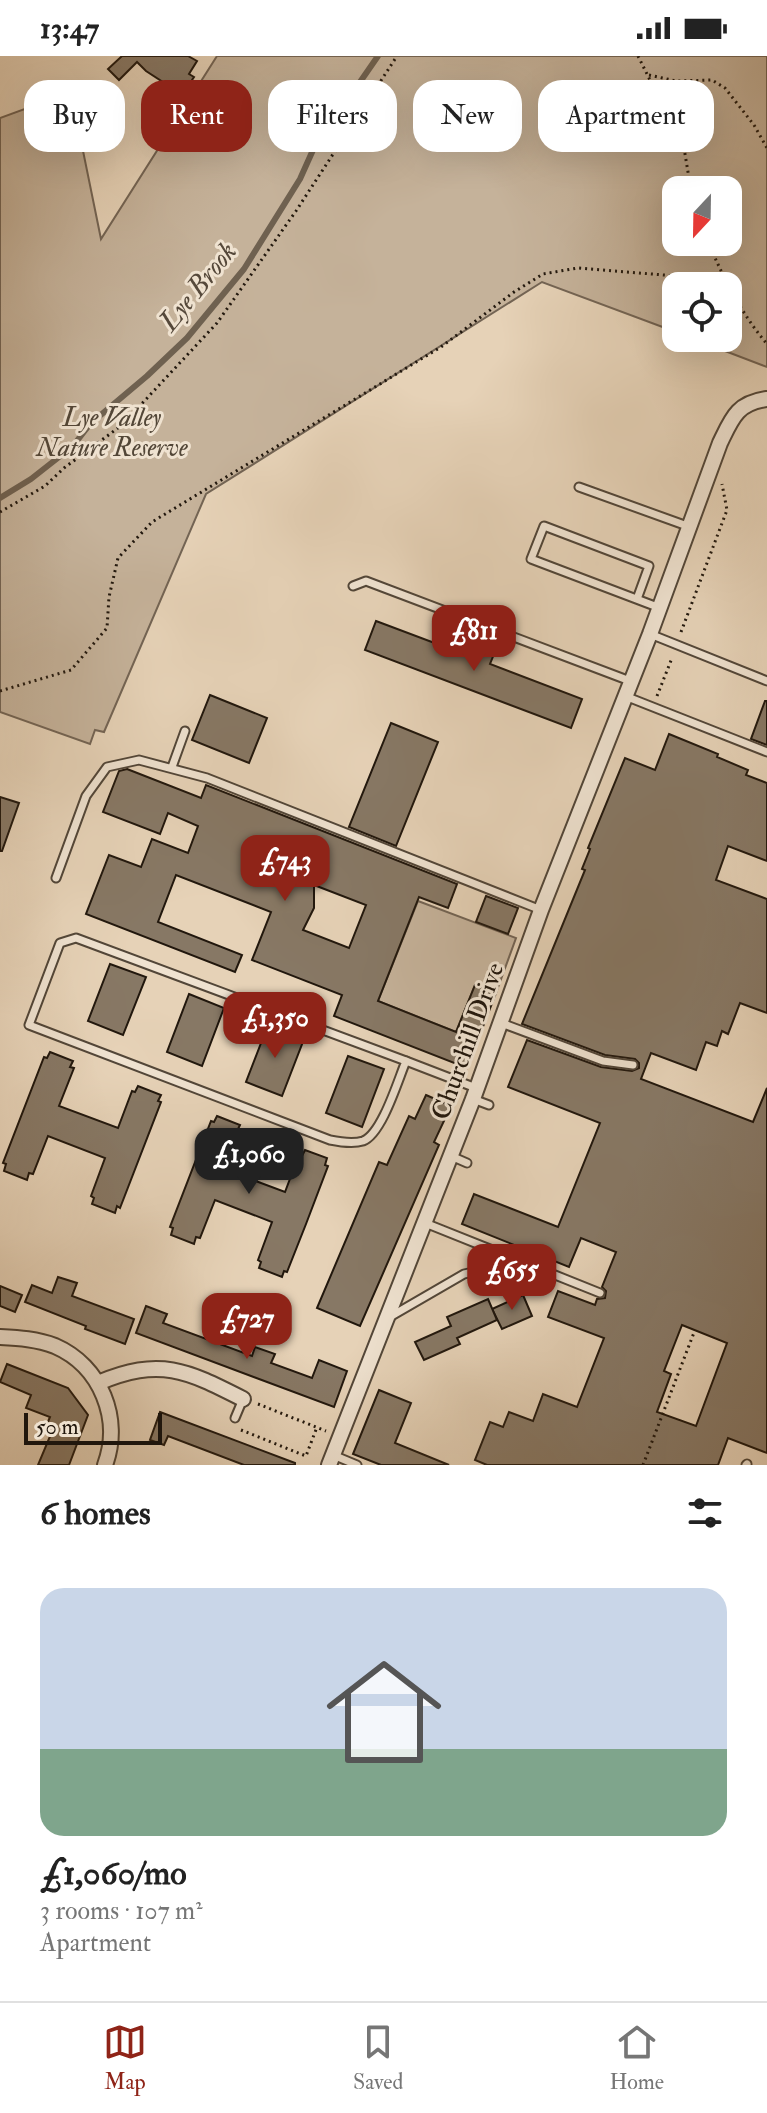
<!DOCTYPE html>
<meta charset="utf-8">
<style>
:root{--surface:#fff;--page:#f2f2f2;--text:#222;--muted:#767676;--line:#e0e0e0;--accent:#8f2418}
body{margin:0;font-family:"IM FELL Double Pica",serif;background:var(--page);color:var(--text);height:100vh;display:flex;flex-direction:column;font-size:30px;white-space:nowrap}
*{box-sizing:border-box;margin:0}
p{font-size:26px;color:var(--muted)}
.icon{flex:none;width:44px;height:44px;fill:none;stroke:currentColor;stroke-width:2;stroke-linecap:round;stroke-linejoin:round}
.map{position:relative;height:1409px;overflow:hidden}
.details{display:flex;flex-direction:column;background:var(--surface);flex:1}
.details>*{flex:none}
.hud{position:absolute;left:24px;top:24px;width:720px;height:72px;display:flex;gap:16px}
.needle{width:52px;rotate:202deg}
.buttons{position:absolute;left:662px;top:120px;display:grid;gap:16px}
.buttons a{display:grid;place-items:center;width:80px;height:80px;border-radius:16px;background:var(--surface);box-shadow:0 8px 32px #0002;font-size:40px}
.scale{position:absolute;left:24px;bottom:20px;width:138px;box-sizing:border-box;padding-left:8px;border:4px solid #21170d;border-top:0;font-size:22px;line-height:28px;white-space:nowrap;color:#21170d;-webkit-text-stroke:6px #efe2d0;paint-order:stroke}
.price{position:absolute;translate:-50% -68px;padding:0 18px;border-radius:16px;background:var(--accent);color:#fff;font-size:26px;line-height:52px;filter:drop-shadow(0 2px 4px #0008)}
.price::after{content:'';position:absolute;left:50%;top:48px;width:24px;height:18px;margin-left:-12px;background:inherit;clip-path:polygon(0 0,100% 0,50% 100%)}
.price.active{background:#222;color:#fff}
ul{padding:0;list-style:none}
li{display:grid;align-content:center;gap:16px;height:424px;padding:0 40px}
li span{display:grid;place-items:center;height:248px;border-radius:24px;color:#555}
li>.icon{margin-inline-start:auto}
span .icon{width:144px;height:144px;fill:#fffc;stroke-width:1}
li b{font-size:34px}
h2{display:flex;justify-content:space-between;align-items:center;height:96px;padding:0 40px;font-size:34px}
.pill{padding:0 28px;border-radius:24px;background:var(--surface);box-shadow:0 8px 32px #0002;font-size:28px;line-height:72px}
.pill.active{background:var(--accent);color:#fff}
.status{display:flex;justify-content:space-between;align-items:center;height:56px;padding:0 40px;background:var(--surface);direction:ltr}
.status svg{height:22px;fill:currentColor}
.tab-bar{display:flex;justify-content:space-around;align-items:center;height:112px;border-top:2px solid var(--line);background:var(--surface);font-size:22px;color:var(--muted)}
.tab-bar a{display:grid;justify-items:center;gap:4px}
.tab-bar .active{color:var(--accent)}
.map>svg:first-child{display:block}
</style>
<div class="status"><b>13:47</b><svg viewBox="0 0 49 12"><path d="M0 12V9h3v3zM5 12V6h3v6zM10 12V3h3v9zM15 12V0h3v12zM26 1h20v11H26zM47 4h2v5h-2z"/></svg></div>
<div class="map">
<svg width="767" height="1409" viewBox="0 0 767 1409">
<rect width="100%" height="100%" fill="#e6d2b7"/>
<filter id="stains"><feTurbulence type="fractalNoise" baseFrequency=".0025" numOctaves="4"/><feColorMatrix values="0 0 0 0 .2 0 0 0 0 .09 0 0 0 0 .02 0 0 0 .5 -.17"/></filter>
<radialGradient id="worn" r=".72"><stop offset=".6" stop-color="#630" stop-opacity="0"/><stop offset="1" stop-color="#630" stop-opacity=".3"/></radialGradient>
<g fill="#c5b29a" stroke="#736454" stroke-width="2" fill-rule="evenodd">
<path d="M 217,0 L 767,0 L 767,311 L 691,282 L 728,282 L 728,230 L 676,230 L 676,276 L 542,226 L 206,438 L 104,676 L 95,674 L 90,688 L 0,656 L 0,62 L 71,36 L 101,183 ZM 676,134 L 728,134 L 728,186 L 676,186 Z"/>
<polygon points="418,845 516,882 496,937 475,929 456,976 378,945"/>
</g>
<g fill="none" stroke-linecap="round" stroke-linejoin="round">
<polyline stroke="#6f6150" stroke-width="6" points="0,442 31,423 73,390 90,368 147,320 187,282 244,213 300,123 313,94 378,0"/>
</g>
<g fill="#877865" stroke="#21170d" stroke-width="2" fill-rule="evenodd">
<polygon points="122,0 188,0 197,5 189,18 194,21 186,33 184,31 180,37 146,15 137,6 119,24 108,13"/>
<polygon points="376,565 469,600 475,585 496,593 490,608 582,643 571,672 365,594"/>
<polygon points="210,639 267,662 249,707 192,684"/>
<polygon points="765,645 767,645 767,689 751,683"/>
<polygon points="391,667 438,686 396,790 349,771"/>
<path d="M 669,678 L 718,698 L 717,701 L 748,714 L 746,719 L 767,727 L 767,805 L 728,790 L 716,824 L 767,843 L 767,957 L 740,947 L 728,978 L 722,975 L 717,990 L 706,986 L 696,1014 L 651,997 L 641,1023 L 753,1066 L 767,1032 L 767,1397 L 728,1382 L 718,1409 L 487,1409 L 475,1404 L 490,1366 L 503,1371 L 509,1356 L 533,1365 L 543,1338 L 577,1351 L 604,1282 L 548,1261 L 558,1235 L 595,1249 L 597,1243 L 605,1242 L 606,1235 L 602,1231 L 616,1196 L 581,1182 L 569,1211 L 462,1168 L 474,1138 L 558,1171 L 600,1067 L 508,1031 L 527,984 L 601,1011 L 632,1015 L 639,1012 L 639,1007 L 635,1003 L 605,999 L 522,968 L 585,814 L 582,813 L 590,793 L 588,792 L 625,702 L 655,714 ZM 682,1269 L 727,1287 L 696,1370 L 657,1356 L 671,1318 L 664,1315 Z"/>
<path d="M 127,713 L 201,742 L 206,729 L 457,828 L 448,852 L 419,841 L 378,945 L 456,976 L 475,929 L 496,937 L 467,1012 L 334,960 L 342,939 L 252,904 L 271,856 L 176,819 L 158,866 L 242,899 L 235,916 L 86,858 L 109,799 L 141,811 L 152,783 L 188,797 L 198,770 L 168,757 L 160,778 L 103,756 L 119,715 ZM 314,829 L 366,849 L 349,892 L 303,874 L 314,852 Z"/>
<polygon points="0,741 19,747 2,795 0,795"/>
<polygon points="486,840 518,852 508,878 476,866"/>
<polygon points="110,908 146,921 123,979 88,965"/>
<polygon points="189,938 224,952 202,1010 167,996"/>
<polygon points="268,969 304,983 282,1040 246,1026"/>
<polygon points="50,996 73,1005 70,1011 74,1012 59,1050 118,1072 132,1035 135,1036 138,1030 161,1039 158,1045 161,1046 120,1152 117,1150 115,1157 92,1148 94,1142 91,1140 105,1102 48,1080 33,1118 29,1117 27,1124 4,1115 6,1108 3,1107 44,1001 47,1002"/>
<polygon points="348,1000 384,1013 362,1071 326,1057"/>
<polygon points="426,1039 451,1050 434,1086 439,1089 360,1270 317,1252 379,1106 387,1109 409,1060 415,1063"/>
<polygon points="217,1060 240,1069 237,1075 241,1076 226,1114 285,1136 299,1099 302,1100 305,1094 327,1102 325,1109 328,1110 306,1168 287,1216 284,1215 282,1221 259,1212 261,1206 258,1204 272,1166 215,1144 200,1182 196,1181 194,1188 171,1179 173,1172 170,1171 211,1065 214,1066"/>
<polygon points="58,1221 77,1227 72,1240 134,1263 125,1288 85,1273 86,1270 25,1246 32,1229 52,1237"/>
<polygon points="0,1230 22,1239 15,1256 0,1250"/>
<polygon points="523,1239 532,1260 502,1273 492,1253"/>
<polygon points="488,1243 497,1264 457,1282 460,1288 424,1304 415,1286 451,1270 447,1261"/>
<polygon points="146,1250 167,1258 163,1267 252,1300 255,1291 275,1298 271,1307 312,1322 319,1304 347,1315 334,1351 136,1277"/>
<polygon points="7,1308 68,1332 88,1359 69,1409 38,1409 51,1378 44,1375 50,1361 26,1352 31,1339 0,1326"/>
<polygon points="379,1334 411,1347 395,1387 449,1409 381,1409 353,1398"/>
<polygon points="160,1356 295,1407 295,1409 244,1409 168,1380 164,1389 150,1384"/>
</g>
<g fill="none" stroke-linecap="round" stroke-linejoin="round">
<defs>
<g id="service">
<polyline points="579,431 690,471"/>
<polyline points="353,530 366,525 630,625"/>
<polyline points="637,543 649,510 544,470 531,503 660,552"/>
<polyline points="650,578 767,625"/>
<polyline points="625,640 767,696"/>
<polyline points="172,711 185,675"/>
<polyline points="56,822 86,740 107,711 139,704 207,722 541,854"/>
<path d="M 76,882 L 406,1005 C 398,1024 382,1078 363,1085 C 353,1088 340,1086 330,1084 L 29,969 L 60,887 Z"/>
<polyline points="501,967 603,1005 633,1009"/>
<polyline points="406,1005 476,1032"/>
<polyline points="473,1043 489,1049"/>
<polyline points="451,1100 467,1107"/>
<polyline points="425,1167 600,1237"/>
<polyline points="388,1262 464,1218 519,1206"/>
<polyline points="235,1362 243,1343"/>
<polyline points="333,1399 357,1409"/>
<polyline points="746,1409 747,1408"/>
</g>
<g id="minor">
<path d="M 0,1281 C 19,1282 37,1283 55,1290 C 101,1310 122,1363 105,1409"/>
<path d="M 98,1327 C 160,1301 186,1314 243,1343"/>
<path d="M 329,1409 L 473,1043 L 541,854 L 650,578 L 720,387 C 732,362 737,347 767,343"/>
</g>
</defs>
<use href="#service" stroke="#524638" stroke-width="11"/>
<use href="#minor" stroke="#524638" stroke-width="18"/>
<g stroke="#21170d" stroke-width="3" stroke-dasharray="2 4" stroke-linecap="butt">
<polyline points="638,0 684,92 691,134"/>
<polyline points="649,19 676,25 712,24 725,32 754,69 767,92"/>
<path d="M 708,186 C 724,223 741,257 767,288"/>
<polyline points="0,456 45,430 64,412 122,369 217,267 296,155 397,0"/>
<polyline points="681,576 727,454 722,428"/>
<polyline points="0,635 71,614 107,572 109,541 118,502 152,466 441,291 514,236 543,218 578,212 725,224"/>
<polyline points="657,640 672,602"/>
<polyline points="258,1348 326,1375"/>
<polyline points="241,1374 306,1400 317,1371"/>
<polyline points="643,1409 695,1274"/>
</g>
<use href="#service" stroke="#efe2d0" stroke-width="7"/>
<use href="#minor" stroke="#efe2d0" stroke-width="14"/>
</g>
<g text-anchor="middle" stroke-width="6" stroke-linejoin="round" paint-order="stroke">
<g font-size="26" font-style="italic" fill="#524637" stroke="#efe2d0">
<text x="112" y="370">Lye Valley<tspan x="112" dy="30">Nature Reserve</tspan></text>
</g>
<g font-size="26" fill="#21170d" stroke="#efe2d0">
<text transform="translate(467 985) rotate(-70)" y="9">Churchill Drive</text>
</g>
<g font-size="28" font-style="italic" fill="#55483a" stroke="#efe2d0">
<text transform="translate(197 230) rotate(-51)" y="10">Lye Brook</text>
</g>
</g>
<rect width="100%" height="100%" filter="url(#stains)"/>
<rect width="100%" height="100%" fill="url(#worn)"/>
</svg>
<div class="buttons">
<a><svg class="needle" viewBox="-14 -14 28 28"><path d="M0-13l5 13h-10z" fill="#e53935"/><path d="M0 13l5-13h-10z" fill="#767676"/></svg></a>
<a><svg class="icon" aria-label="locate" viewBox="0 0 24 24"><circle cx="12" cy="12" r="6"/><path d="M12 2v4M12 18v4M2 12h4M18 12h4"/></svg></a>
</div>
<div class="scale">50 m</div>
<b class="price" style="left:474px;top:617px">£811</b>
<b class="price" style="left:285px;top:847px">£743</b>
<b class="price" style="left:275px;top:1004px">£1,350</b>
<b class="price active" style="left:249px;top:1140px">£1,060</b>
<b class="price" style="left:512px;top:1256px">£655</b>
<b class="price" style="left:247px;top:1305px">£727</b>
<div class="hud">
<a class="pill">Buy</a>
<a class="pill active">Rent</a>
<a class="pill">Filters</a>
<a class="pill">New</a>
<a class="pill">Apartment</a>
</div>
</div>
<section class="details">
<h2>6 homes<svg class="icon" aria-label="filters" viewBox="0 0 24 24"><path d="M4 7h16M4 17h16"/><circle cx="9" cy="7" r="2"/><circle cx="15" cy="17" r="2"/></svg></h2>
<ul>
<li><span style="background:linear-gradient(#c9d6e8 65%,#7fa58c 0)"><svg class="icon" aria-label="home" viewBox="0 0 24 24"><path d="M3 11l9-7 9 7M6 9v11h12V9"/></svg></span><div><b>£1,060/mo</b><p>3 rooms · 107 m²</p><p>Apartment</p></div></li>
</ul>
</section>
<nav class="tab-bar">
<a class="active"><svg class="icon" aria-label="map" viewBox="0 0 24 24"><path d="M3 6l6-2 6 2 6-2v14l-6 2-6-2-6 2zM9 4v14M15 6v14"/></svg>Map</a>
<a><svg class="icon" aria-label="saved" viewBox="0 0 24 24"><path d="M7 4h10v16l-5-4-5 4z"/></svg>Saved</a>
<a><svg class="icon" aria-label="home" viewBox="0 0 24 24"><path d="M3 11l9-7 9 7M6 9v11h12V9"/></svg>Home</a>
</nav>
